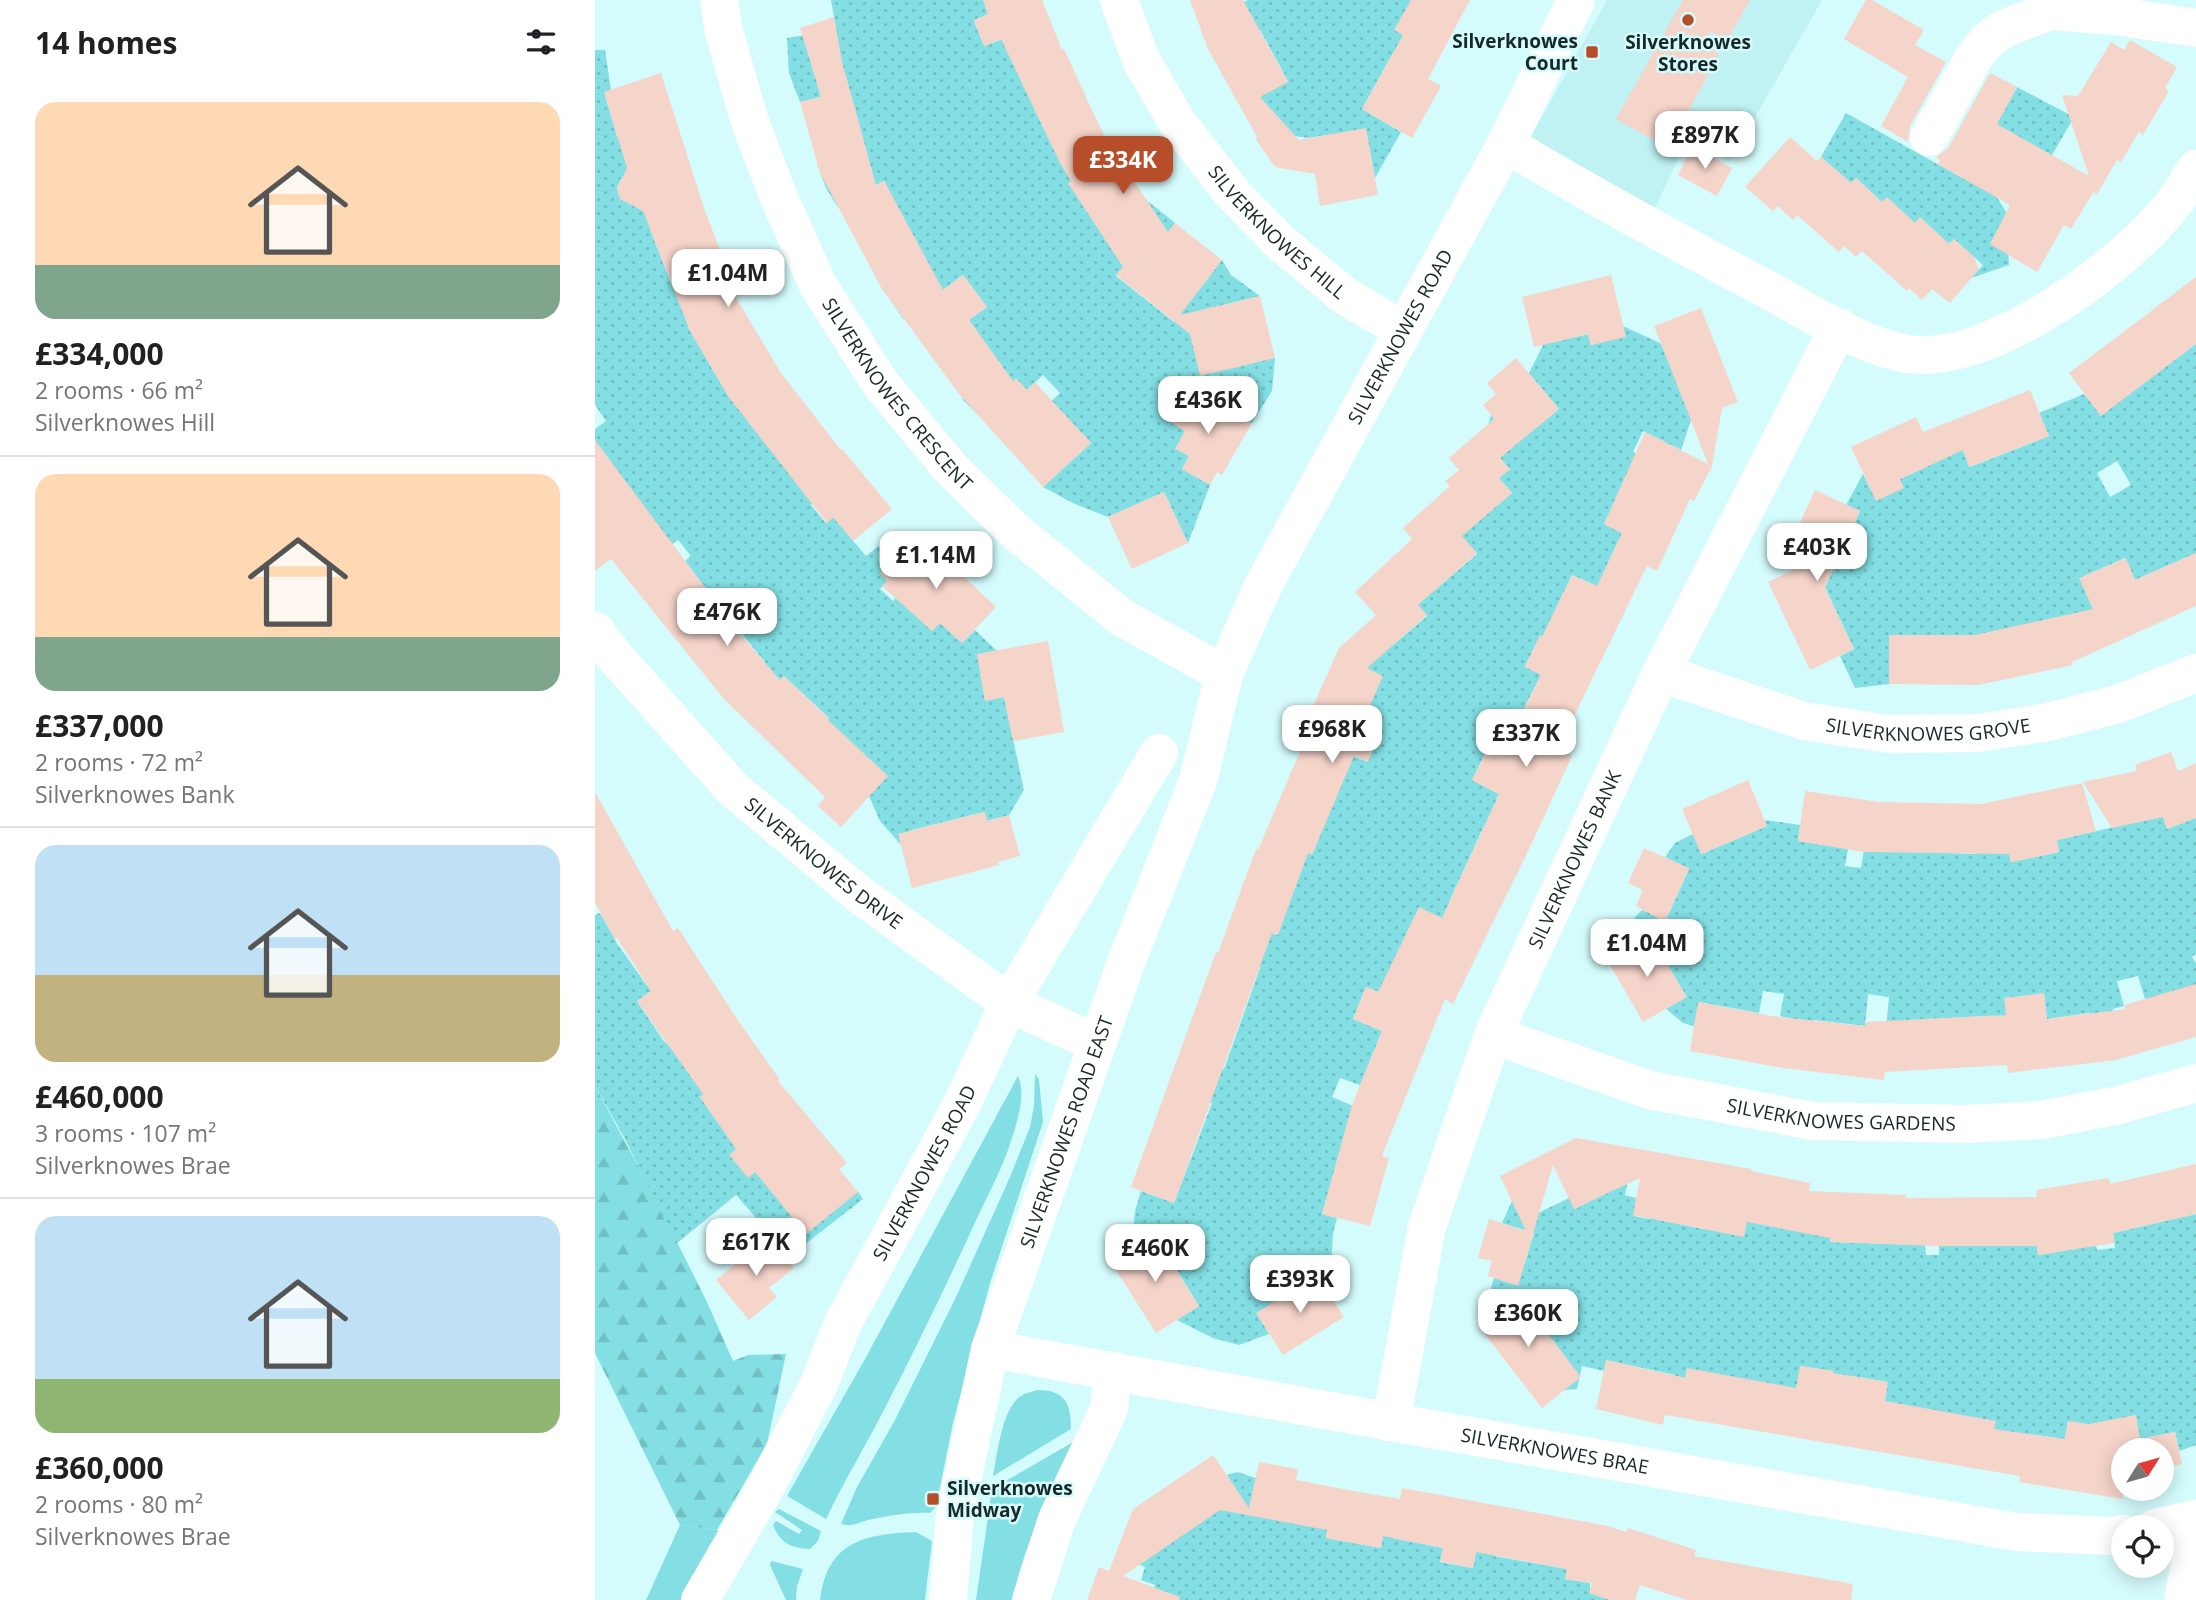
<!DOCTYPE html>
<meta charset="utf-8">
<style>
:root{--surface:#fff;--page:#f6f6f6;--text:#202124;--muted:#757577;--line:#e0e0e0;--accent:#b64e2a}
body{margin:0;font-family:"Open Sans",sans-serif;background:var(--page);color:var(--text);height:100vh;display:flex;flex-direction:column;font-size:26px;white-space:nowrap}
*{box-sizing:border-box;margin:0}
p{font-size:23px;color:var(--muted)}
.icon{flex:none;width:38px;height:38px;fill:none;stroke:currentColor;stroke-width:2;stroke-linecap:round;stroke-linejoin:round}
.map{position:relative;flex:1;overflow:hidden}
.panel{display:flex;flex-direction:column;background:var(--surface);width:595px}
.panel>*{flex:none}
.needle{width:46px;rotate:53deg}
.fabs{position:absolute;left:1516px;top:1438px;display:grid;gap:14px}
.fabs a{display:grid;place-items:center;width:63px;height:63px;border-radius:50%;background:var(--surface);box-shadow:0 4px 18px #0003;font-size:35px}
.price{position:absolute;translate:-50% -60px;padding:0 16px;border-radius:14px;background:#fff;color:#222;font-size:23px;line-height:46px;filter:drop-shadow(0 2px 4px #0008)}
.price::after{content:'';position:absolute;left:50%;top:42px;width:21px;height:16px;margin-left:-10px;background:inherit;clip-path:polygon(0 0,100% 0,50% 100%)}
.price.current{background:var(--accent);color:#fff}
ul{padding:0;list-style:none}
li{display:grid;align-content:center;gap:14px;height:371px;padding:0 35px}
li+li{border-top:2px solid var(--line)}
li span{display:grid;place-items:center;height:217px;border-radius:21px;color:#555}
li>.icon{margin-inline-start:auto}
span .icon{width:126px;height:126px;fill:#fffc;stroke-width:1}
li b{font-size:30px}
h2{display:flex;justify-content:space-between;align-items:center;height:84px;padding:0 35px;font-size:30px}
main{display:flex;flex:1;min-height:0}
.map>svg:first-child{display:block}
</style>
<main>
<section class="panel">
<h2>14 homes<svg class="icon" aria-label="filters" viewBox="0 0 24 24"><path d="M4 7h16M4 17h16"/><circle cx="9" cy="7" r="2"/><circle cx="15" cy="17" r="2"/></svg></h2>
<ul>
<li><span style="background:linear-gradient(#ffd9b3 75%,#7fa58c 0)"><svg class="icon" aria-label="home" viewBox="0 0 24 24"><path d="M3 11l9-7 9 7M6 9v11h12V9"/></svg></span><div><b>£334,000</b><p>2 rooms · 66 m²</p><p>Silverknowes Hill</p></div></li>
<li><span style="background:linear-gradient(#ffd9b3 75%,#7fa58c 0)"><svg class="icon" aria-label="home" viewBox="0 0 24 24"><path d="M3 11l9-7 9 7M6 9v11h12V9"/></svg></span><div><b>£337,000</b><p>2 rooms · 72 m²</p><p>Silverknowes Bank</p></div></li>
<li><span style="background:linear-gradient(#bfe0f5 60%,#c2b280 0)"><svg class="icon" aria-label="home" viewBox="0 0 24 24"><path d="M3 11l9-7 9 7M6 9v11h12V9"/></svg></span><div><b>£460,000</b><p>3 rooms · 107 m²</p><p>Silverknowes Brae</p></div></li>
<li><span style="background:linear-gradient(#bfe0f5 75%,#8fb573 0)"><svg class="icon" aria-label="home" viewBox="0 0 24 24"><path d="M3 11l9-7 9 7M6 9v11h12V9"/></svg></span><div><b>£360,000</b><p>2 rooms · 80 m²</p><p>Silverknowes Brae</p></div></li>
</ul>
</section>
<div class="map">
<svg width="1601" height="1600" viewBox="0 0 1601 1600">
<defs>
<pattern id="forest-firs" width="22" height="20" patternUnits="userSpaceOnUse" patternTransform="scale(1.75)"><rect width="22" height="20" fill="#83dfe3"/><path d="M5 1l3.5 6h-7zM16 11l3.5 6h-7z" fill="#70bfc3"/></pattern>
<pattern id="garden-dots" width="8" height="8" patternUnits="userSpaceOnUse" patternTransform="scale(1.75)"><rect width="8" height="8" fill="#83dfe3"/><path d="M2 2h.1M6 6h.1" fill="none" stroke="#70bfc3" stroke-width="1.8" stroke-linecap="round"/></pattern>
</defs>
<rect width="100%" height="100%" fill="#d5fcfd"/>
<polygon fill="#c0f1f3" points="1012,0 1227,0 1135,161 1093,139 1057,214 933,142"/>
<g fill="#83dfe3">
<path d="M 440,1074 L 444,1079 L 448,1122 L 395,1283 L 358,1423 L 341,1507 L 335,1513 C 315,1512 293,1516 273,1520 C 263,1523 257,1527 246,1524 L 262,1487 L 300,1420 L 361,1297 L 415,1177 L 435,1127 L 439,1106 Z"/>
<path d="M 423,1076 C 431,1094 423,1119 417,1138 C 408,1168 391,1198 378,1227 C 350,1288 320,1350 289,1410 C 270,1447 249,1481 231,1519 L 192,1496 L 270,1359 Z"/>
<path d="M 442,1390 C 470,1390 476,1403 476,1429 L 398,1476 C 402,1456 407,1407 426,1396 C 430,1393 437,1392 442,1390 Z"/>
<path d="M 480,1441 C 456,1491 428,1544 418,1600 L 381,1600 L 397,1489 Z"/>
<path d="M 184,1509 L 226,1531 L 223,1541 L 215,1549 C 196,1548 185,1543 178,1525 L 181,1521 L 204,1534 L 207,1530 L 180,1512 Z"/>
<polygon points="85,1525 122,1530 125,1533 87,1600 51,1600"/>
<path d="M 321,1532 L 337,1541 L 330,1600 L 225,1600 C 232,1541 270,1534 321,1532 Z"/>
<polygon points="176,1561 208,1569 202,1586 201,1600 191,1600 175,1565"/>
</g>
<polygon fill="url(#forest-firs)" points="0,1086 57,1192 112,1302 138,1361 153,1355 191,1354 172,1444 122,1530 85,1525 0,1353"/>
<g fill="url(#garden-dots)" fill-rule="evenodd">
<polygon points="236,0 388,0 393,14 379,21 389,46 455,21 421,70 460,152 507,130 509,144 506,233 554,202 580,223 550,263 538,254 521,276 579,322 627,260 636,275 665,296 612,309 680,358 677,391 657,423 600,413 586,406 577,423 590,431 581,448 594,456 587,469 615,485 593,543 569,492 513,517 480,504 448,487 496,443 488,434 449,408 465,393 448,375 432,390 421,379 382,414 367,399 408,368 374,320 392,307 368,275 308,319 281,278 304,266 335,267 289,181 242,206 231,188 222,164 271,150 251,77 222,84 226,97 205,102 194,73 192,38 215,34 243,40"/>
<polygon points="653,0 816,0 800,30 837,51 795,58 767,109 806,132 780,178 773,142 741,148 738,134 713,138 700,136 660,100 693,81 665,30 656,34 615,14"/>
<polygon points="0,50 10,50 16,90 9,92 22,136 43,173 26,179 22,188 25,199 51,200 56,232 78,288 105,320 93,327 123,379 223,498 216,505 231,523 238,517 271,556 286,544 307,565 285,589 298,601 307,591 321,616 337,631 345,623 367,643 380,630 401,650 404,668 385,671 390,701 409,697 429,790 414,815 392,821 389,812 317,830 306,845 285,821 274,796 224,729 234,718 189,676 179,686 169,661 147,634 168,616 151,595 112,627 101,601 113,591 90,561 96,556 83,540 43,570 0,443 0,429 11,421 0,405"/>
<polygon points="1422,87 1479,117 1457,155 1400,194 1411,212 1414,265 1376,278 1388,265 1359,239 1354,244 1325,218 1320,223 1292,198 1287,202 1261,178 1256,183 1226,157 1251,113 1371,180"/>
<polygon points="1028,326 1078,349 1096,420 1086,450 1048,431 1038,452 1064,465 1021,498 1009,524 1027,533 1011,567 1018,594 977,575 951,629 968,647 945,636 930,666 946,675 931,704 926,745 900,733 877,780 904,794 901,799 908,802 889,826 854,902 858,905 807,1001 771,987 758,1019 787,1031 765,1085 745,1078 737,1097 758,1106 727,1214 742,1218 738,1233 734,1294 722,1275 662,1314 674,1334 644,1345 618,1338 582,1320 604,1306 560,1235 536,1249 540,1211 546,1191 579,1203 617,1103 588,1091 599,1058 629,1069 665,968 654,925 683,935 730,743 772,762 786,732 767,724 787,676 771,668 832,616 807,587 816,564 840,590 882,554 848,515 903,505 917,493 904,478 915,469 889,440 896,415 913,435 942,427 964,409 934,373 953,335 956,343 993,334 996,345 1016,340"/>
<path d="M 1601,344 L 1601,571 L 1594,556 L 1540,580 L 1530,558 L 1485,578 L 1500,614 L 1398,640 L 1365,635 L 1294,635 L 1294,684 L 1260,688 L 1245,656 L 1259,649 L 1227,581 L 1205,567 L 1204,562 L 1242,563 L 1265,511 L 1251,505 L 1268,474 L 1277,492 L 1342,462 L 1339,455 L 1365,444 L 1375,467 L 1454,436 L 1444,413 L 1489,394 L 1506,415 ZM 1522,461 L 1536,485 L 1515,497 L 1502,473 Z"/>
<polygon points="1601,782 1601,954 1597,957 1601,963 1601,1018 1550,999 1543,976 1522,981 1529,1006 1518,1009 1526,1040 1499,1045 1494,1013 1452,1019 1449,994 1412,1023 1390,1016 1320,1020 1291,1029 1294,997 1273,994 1270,1026 1219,1020 1214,1057 1202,1020 1185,1016 1189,994 1168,991 1164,1013 1104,1002 1099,1026 1088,1023 1071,1009 1091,997 1056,935 1040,944 1035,923 1047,910 1071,920 1094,869 1070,857 1080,843 1098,834 1107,854 1172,826 1170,820 1205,825 1203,841 1253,849 1250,866 1266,868 1269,850 1380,854 1408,827 1416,862 1464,852 1462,840 1519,827 1566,810 1572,829 1596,820"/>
<polygon points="5,913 23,945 56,991 42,1001 68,1040 118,1087 105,1097 123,1123 175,1159 263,1192 268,1199 200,1252 191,1252 141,1195 81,1244 30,1139 0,1086 0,915"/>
<polygon points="1033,1181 1030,1195 1041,1198 1039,1216 1054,1219 1057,1202 1063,1220 1108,1229 1151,1222 1236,1218 1235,1242 1330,1245 1331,1255 1344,1255 1344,1246 1414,1246 1440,1234 1443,1255 1481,1249 1499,1234 1502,1250 1520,1248 1518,1233 1601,1214 1601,1445 1584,1451 1580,1432 1545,1439 1540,1415 1528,1452 1473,1421 1470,1439 1432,1434 1428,1461 1395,1454 1400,1421 1289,1403 1292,1382 1258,1376 1235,1392 1238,1371 1206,1366 1199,1400 1092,1369 1089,1387 1080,1375 1011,1360 1009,1371 987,1366 982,1389 970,1390 956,1372 972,1359 925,1298 913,1307 906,1300 896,1309 894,1294 899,1278 923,1285 939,1233 907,1223 917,1201 941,1214 974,1198 980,1209"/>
<polygon points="642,1472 661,1478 654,1515 738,1499 731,1538 786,1548 791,1516 802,1513 797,1538 848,1548 845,1562 878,1568 884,1536 899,1556 972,1569 970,1579 995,1583 995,1593 1015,1600 554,1600 560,1585 546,1580 550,1567 525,1557 641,1489 632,1475"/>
</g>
<g fill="#f5d4c9">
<polygon points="388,0 447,0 467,50 469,49 509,136 573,232 580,223 627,260 585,315 665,296 680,358 605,376 595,334 521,275 528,267 473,183 476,181 465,163 406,39 389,46 379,20 393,14"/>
<polygon points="595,0 648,0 693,82 665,97 704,140 771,128 783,195 725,206 720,174 680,167 660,138 662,137 613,49"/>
<polygon points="816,0 875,0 833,79 846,86 817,138 767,109 808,35 799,30"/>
<polygon points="1088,0 1155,0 1132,41 1116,32 1109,41 1124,55 1073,148 1021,119"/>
<polygon points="1271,0 1277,0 1329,30 1320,45 1351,62 1315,126 1313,142 1286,126 1313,77 1249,39"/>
<polygon points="239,17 247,62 281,185 289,181 348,290 368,275 392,307 374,320 418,381 421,378 432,390 440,382 496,443 448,487 364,394 287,289 225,173 205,102 226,97 205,28"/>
<polygon points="1535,40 1582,67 1570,88 1574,91 1548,135 1544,132 1526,162 1522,160 1501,196 1499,191 1476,229 1469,225 1442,272 1395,244 1415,205 1343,164 1345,160 1341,157 1353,148 1395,73 1422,87 1402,124 1494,176 1467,95 1483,96 1516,42 1529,50"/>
<polygon points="66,73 109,208 132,268 125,271 186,373 246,450 247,449 297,509 258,541 238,517 232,523 133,396 95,331 48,211 25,199 22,188 32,168 9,92"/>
<polygon points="1195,137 1222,161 1226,157 1256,183 1261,178 1287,202 1292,197 1320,223 1325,217 1354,244 1359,239 1379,257 1384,269 1355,303 1337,289 1327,300 1314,288 1312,291 1267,251 1261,257 1249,246 1244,252 1202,215 1198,220 1183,206 1178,211 1150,187"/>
<polygon points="1097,147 1137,168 1122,196 1083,175"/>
<polygon points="1016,275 1031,337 996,345 993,334 939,347 927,297"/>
<polygon points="1601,277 1601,344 1506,416 1474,373"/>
<polygon points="1106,308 1143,402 1127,408 1116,471 1115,470 1099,501 1095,499 1062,571 1052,566 963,749 977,756 935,847 858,1004 850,999 787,1156 794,1158 775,1226 727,1214 757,1105 787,1031 758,1019 771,987 783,992 824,907 847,918 904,794 877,780 901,732 914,739 946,675 930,667 945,635 947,637 977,575 1002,586 1027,533 1009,524 1050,432 1113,464 1059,326"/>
<polygon points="921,358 964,409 905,458 915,469 904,478 917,493 867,536 882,553 823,605 832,615 772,668 788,676 767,724 786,732 773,762 759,756 717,855 713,853 683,935 677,933 579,1203 536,1187 621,952 623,953 661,849 663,850 712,735 707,733 711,722 710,724 744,648 781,615 760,592 817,539 808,528 855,486 850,481 864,470 854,458 899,419 888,405 901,394 892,383"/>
<polygon points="596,388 657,423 627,475 622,472 615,485 587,469 594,456 580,449 590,431 577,423"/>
<polygon points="1435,390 1454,436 1374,467 1368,450 1305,479 1309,488 1281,501 1256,447 1321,417 1328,432"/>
<polygon points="0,440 129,613 150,595 168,617 146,635 185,680 189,676 234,719 233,720 293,776 246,827 223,806 230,797 129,699 16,559 0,571"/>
<polygon points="1220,490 1265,511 1230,588 1259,649 1215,670 1173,582 1202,568 1219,532 1204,525"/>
<polygon points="569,492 593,543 537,569 513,517"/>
<polygon points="321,536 327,543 330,540 401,607 367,643 345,623 337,631 287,586 292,581 285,573"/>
<polygon points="1601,553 1601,606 1477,662 1478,665 1383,685 1294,684 1294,635 1380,635 1498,609 1484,578 1531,558 1540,580"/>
<polygon points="453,641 469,732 418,741 409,697 390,701 382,654"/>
<polygon points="1576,752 1583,771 1601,763 1601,818 1572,829 1568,817 1517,828 1488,782 1542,771 1540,765"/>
<polygon points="1153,780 1172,826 1106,854 1087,809"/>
<polygon points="1487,783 1501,831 1462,840 1464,852 1416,862 1414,854 1269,852 1203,841 1210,791 1284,802 1386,804"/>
<polygon points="0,792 78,931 83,928 142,1019 185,1080 183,1081 252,1163 244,1169 263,1192 211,1234 160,1172 153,1178 134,1155 141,1149 105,1097 108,1094 42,1001 56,991 22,938 20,939 0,903"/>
<polygon points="390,812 392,821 414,815 425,856 403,862 404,865 317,888 303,834"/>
<polygon points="1049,848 1094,868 1070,922 1041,906 1048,890 1033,883"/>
<polygon points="1055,935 1092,997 1048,1022 1012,960"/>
<polygon points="1601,984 1601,1037 1521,1060 1413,1073 1412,1065 1290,1072 1289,1080 1188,1068 1095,1051 1103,1002 1177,1016 1270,1026 1270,1022 1411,1015 1409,998 1449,993 1452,1019 1530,1009 1529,1005"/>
<polygon points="981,1138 1156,1169 1156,1171 1215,1183 1214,1191 1311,1195 1311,1198 1442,1197 1441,1190 1514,1178 1515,1184 1601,1164 1601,1214 1518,1233 1520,1243 1443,1255 1442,1246 1343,1246 1235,1242 1235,1238 1152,1222 1149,1237 1038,1215 1045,1178 979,1209 958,1165 923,1286 893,1276 897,1261 883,1258 894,1219 931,1231 905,1176"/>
<polygon points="559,1235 604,1306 561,1333 516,1262"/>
<polygon points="173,1236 199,1268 174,1288 182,1297 154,1320 121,1280"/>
<polygon points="722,1275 749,1317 688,1355 661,1313"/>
<polygon points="919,1291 986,1377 947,1408 885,1328 889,1325 883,1318"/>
<polygon points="1011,1360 1091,1378 1092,1368 1201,1388 1205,1366 1239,1371 1238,1373 1293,1382 1290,1401 1401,1421 1399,1429 1470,1439 1473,1421 1493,1424 1541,1415 1545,1439 1580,1432 1587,1464 1571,1467 1574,1481 1566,1482 1566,1451 1528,1451 1528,1489 1531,1489 1528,1490 1528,1499 1424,1482 1425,1476 1070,1415 1068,1425 1001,1409"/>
<polygon points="618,1455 654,1508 664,1462 703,1469 701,1480 769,1493 805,1499 807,1488 1013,1526 1031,1532 1033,1528 1101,1550 1099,1556 1258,1584 1256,1600 1092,1600 1045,1585 1040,1600 1015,1600 994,1593 997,1583 970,1579 972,1569 881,1552 878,1568 845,1561 848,1548 788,1536 786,1548 731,1538 732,1530 625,1510 528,1576 585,1597 584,1600 492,1600 504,1567 514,1571 538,1509"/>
</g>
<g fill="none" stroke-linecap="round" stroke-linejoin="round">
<g stroke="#fff" stroke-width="38">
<path id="s1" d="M 124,0 L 129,32 L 155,122 L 184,198 L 223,285 L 285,383 L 358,471 L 420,531 L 526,617 L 629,674"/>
<path id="s2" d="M 524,0 L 546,60 L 582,122 L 638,194 L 686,243 L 750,296 L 808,330"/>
<polyline points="1334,137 1379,57 1394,39 1410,28 1456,11 1521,16 1601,28"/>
<path d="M 911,144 C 997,196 1086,244 1175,291 C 1216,313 1277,353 1324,355 C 1405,358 1534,263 1581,200 C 1588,190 1594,179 1601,169"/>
<path id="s3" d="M 0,631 L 22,659 L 137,788 L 265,895 L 414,1003 L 501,1043"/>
<path id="s4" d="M 1066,673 L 1209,721 L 1294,734 L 1383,733 L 1453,722 L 1523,704 L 1601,673"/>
<path id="s5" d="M 898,1035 L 1055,1090 L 1218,1121 L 1369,1124 L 1447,1120 L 1524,1105 L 1601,1083"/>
<path id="s6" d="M 395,1349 L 796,1422 L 1422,1532 L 1518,1536 L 1528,1534"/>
<path id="s7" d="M 796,1422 L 832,1227 L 898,1035 L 1066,673 L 1244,327"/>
<polyline points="1560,1528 1601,1519"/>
<path id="s8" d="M 105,1600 L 169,1490 L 223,1386 L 248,1323 L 366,1106 L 414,1003 L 564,753"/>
<path id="s9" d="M 353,1600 L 360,1514 L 395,1349 L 530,965 L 603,781 L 629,674 L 668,586 L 911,144 L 981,0"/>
<polyline points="436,1600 462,1519 514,1409 518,1371"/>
<polyline points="1588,1600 1598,1547 1595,1521"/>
</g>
</g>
<g fill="#b64e2a" stroke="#d5fcfd" stroke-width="2.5">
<circle cx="1093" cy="20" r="7"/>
<rect x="990" y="45" width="14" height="14" rx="3.5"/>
<rect x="331" y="1492" width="14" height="14" rx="3.5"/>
</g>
<g text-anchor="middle" stroke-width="5" stroke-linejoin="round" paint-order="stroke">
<g font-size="19" font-weight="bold" fill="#182727" stroke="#d5fcfd" text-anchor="end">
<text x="983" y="48">Silverknowes<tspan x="983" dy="22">Court</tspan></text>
<text x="1093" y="49" text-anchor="middle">Silverknowes<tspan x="1093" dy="22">Stores</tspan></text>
<text x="352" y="1495" text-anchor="start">Silverknowes<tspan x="352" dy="22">Midway</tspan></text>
</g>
<g font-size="19" fill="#182727" stroke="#d5fcfd">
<text dy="7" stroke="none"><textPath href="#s2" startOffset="285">SILVERKNOWES HILL</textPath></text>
<text dy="7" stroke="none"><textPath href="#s9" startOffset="1351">SILVERKNOWES ROAD</textPath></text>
<text dy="7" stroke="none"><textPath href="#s1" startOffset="438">SILVERKNOWES CRESCENT</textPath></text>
<text dy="7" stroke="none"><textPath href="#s4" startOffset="276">SILVERKNOWES GROVE</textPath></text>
<text dy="7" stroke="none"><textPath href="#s7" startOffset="595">SILVERKNOWES BANK</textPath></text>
<text dy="7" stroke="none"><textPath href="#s3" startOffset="327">SILVERKNOWES DRIVE</textPath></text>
<text dy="7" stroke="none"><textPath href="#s5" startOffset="360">SILVERKNOWES GARDENS</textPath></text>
<text dy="7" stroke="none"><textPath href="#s9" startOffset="485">SILVERKNOWES ROAD EAST</textPath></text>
<text dy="7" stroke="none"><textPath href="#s8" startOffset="483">SILVERKNOWES ROAD</textPath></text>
<text dy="7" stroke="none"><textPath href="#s6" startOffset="574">SILVERKNOWES BRAE</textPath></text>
</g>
</g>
</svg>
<div class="fabs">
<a><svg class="needle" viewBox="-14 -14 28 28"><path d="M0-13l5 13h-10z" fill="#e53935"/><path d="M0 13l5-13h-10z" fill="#757577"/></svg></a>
<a><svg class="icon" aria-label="locate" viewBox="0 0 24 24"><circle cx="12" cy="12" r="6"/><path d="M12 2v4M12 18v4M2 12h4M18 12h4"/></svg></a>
</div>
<b class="price" style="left:1110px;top:171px">£897K</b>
<b class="price current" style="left:528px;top:196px">£334K</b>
<b class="price" style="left:133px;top:309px">£1.04M</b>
<b class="price" style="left:613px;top:436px">£436K</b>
<b class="price" style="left:1222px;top:583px">£403K</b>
<b class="price" style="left:341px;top:591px">£1.14M</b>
<b class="price" style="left:132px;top:648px">£476K</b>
<b class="price" style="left:737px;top:765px">£968K</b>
<b class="price" style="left:931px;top:769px">£337K</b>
<b class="price" style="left:1052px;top:979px">£1.04M</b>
<b class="price" style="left:161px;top:1278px">£617K</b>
<b class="price" style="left:560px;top:1284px">£460K</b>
<b class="price" style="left:705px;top:1315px">£393K</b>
<b class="price" style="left:933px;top:1349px">£360K</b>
</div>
</main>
